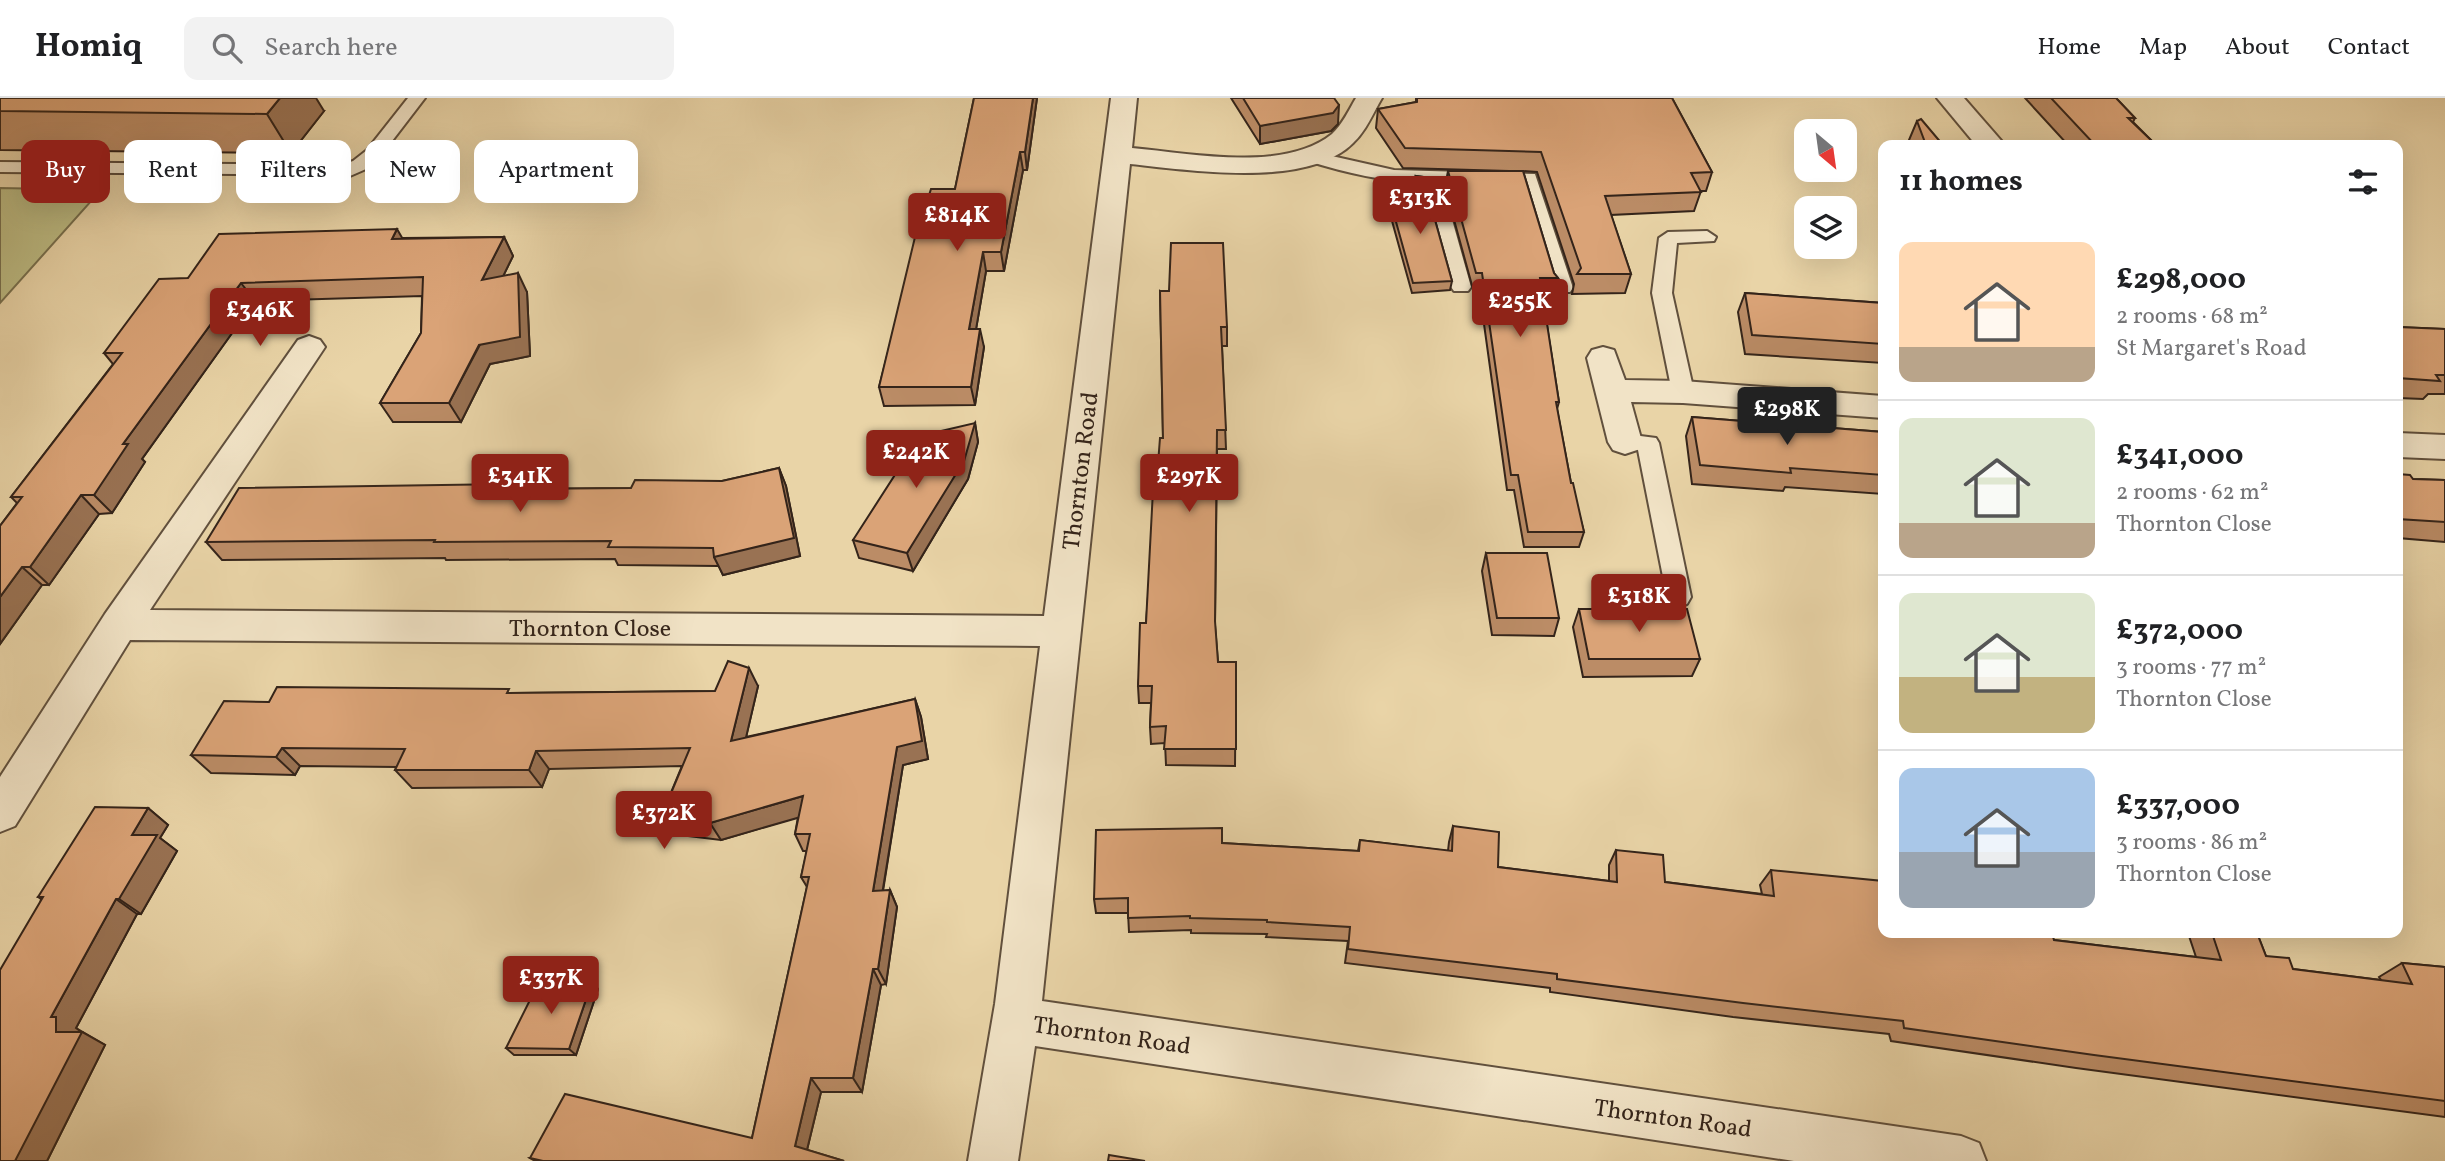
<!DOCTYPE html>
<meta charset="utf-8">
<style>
:root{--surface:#fff;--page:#f2f2f2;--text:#202124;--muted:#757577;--line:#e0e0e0;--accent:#8f2418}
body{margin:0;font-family:Vollkorn,serif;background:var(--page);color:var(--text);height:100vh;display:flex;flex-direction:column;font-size:26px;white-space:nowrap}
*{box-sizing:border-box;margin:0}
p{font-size:23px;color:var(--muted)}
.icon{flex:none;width:38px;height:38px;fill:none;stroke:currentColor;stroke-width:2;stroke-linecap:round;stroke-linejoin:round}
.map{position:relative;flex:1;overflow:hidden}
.details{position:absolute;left:1878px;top:42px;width:525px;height:798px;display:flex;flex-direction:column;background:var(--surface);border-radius:14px;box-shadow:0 7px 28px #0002}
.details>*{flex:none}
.top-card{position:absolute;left:21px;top:42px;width:665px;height:63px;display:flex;gap:14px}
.needle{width:46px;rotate:151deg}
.tools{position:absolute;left:1794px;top:21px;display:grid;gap:14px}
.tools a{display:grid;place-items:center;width:63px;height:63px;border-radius:14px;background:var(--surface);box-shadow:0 7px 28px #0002;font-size:35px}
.price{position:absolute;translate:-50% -60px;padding:0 16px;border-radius:7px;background:var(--accent);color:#fff;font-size:23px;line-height:46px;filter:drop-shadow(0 2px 4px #0008)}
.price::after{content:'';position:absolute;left:50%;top:42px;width:21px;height:16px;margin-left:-10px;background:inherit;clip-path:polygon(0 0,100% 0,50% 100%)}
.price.on{background:#222;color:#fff}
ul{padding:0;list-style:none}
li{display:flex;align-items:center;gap:21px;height:175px;padding:0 21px}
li+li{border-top:2px solid var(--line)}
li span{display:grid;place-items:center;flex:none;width:196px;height:140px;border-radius:14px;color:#555}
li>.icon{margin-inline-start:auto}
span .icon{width:84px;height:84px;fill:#fffc;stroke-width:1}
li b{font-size:30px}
h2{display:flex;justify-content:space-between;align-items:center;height:84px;padding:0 21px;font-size:30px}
.chip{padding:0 24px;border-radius:14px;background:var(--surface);box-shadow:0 7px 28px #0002;font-size:24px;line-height:63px}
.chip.on{background:var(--accent);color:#fff}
header{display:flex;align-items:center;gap:42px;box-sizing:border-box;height:98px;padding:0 35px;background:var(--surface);border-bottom:2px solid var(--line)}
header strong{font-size:33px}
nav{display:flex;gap:38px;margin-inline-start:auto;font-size:24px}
.search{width:490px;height:63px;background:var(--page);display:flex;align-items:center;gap:18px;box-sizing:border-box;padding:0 24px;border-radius:14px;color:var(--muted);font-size:26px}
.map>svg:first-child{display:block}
</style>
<header>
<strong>Homiq</strong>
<div class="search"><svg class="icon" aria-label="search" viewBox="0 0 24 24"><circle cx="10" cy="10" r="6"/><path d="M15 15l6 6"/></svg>Search here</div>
<nav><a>Home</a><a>Map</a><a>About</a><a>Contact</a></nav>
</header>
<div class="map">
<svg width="2445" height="1063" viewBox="0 0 2445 1063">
<rect width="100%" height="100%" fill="#e9d4a7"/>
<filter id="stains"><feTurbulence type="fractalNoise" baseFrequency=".00286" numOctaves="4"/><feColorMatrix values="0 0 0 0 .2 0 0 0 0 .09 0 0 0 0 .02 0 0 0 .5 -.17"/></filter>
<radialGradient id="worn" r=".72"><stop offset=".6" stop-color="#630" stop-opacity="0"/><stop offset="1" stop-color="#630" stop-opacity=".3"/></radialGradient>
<polygon fill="#bcbb83" stroke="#78704e" stroke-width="2" points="0,90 101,92 0,205"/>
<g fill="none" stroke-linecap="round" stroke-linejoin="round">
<defs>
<g id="lane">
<polygon points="408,0 425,0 379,60 366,71 350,78 326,83 289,85 236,76 0,74 0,64 236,66 289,74 326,73 353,63 367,52"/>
<path d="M 1314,54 L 1394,72 L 1535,76 L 1573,190 L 1570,194 L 1556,194 L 1553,190 L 1522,86 L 1442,86 L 1471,189 L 1468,193 L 1454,193 L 1451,189 L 1424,86 C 1384,83 1346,75 1308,63 L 1305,59 Z"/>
<polygon points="1707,133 1716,139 1714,143 1677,145 1672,195 1694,294 1690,299 1676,299 1672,294 1652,195 1659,140 1668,134"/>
<polygon points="1625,336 1656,340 1659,345 1691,499 1687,506 1679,508 1671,506 1667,499 1638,352 1617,349 1614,344 1617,339"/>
</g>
<g id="street">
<path d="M 1111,0 L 1137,0 L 1132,50 C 1190,55 1283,75 1332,36 C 1342,27 1349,12 1356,0 L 1382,0 C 1373,15 1366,33 1353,45 C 1307,91 1190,72 1130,66 L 1042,903 L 1961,1038 L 1979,1045 L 1986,1063 L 1794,1063 L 1035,948 L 1018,1063 L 968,1063 L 995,906 L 1040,548 L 130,542 L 15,728 L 0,734 L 0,679 L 105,516 L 298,242 L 309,238 L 320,242 L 325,249 L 150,512 L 1044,518 Z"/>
<polygon points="1937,0 1964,0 2005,47 1976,47"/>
<polygon points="1603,249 1614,252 1625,282 1683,283 1883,298 1883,320 1683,305 1631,304 1642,344 1637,352 1625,356 1613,352 1608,344 1587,260 1592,252"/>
<polygon points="2398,335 2445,337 2445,361 2398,359"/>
</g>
</defs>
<use href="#lane" stroke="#61503d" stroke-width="4"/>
<use href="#street" stroke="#61503d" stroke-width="4"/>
<use href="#lane" fill="#f1e3c6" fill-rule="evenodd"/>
<use href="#street" fill="#f1e3c6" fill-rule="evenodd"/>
</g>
<g fill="#bb8c66" stroke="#34241a" stroke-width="2">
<polygon points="0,0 324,13 291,55 0,52"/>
<polygon points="974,0 1037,0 1027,72 1023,72 1004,173 986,173 976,231 984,249 975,307 884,308 879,289 925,110 955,91"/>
<polygon points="1231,0 1334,0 1338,26 1331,33 1260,46"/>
<polygon points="1416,0 1672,0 1712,74 1706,93 1701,93 1694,113 1611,117 1631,176 1625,195 1572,196 1574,186 1537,74 1523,73 1554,175 1558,180 1554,196 1542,196 1559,304 1557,311 1571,385 1584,434 1579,449 1524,449 1514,392 1507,392 1479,190 1473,191 1445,89 1448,73 1509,73 1403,70 1376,30 1378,11 1416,4"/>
<polygon points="2025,0 2116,0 2135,20 2133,24 2156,47 2068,47"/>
<polygon points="1917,23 1943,47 1911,47 1909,42"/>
<polygon points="1416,78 1423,79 1452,183 1450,192 1412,195 1387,105 1388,95 1419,94 1415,88"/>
<polygon points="504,139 513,158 503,178 527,194 530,258 490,266 461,324 393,324 380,305 421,235 422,198 255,203 142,361 145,364 112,415 99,416 49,487 42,487 0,546 0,428 17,405 11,399 113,266 104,255 188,180 403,140"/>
<polygon points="1160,193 1227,229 1227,248 1222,248 1226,351 1217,351 1215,527 1218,564 1236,564 1235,668 1166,667 1165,645 1151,646 1150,629 1151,605 1139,605 1138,588 1146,525 1156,392 1163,340"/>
<polygon points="1745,195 1883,205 1883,265 1745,256 1738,214"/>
<polygon points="2398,229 2445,231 2445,296 2428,296 2423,301 2398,300"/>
<polygon points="1692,319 1883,334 1883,396 1785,389 1783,393 1692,386 1686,338"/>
<polygon points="975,325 978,344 968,381 913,473 859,460 853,442"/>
<polygon points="779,370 786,388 800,458 723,477 719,468 618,467 615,461 446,462 445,460 222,462 206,444 518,391 631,390 722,383"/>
<polygon points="2398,376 2413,381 2445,382 2445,444 2398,440"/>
<polygon points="1486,455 1559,520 1554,538 1492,537 1482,473"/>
<polygon points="1579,511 1700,561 1692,578 1583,579 1573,529"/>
<polygon points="758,588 746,639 915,601 921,619 928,661 903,667 883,793 890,792 897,809 886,886 881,887 862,994 821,994 807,1052 844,1063 535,1063 530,1060 752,1040 807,789 801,779 807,753 803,753 795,736 798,719 721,742 672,736 661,719 682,668 549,671 542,689 412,690 395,672 397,669 300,668 295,677 211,675 191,657 269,604 512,595 715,593"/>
<polygon points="148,710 168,727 160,740 177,753 141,816 137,816 76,930 105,947 47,1063 0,1063 41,801 38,799"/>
<polygon points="1453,728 1498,769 1609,783 1609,767 1616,752 1665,784 1762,796 1760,787 1771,772 1883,835 2054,842 2196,859 2188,835 2257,835 2266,858 2293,871 2381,882 2379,879 2402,865 2445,869 2445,1019 2076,970 1891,943 1889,936 1733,919 1550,894 1550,890 1345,865 1348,843 1266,839 1267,836 1191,835 1191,832 1129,834 1128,815 1096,815 1094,801 1222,745 1358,753 1360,742 1448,753 1449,744"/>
<polygon points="592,884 598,891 576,957 514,957 506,950"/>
</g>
<g fill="#997253" stroke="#34241a" stroke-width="2">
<polygon points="280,0 316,0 324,13 291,55 267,16"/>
<polygon points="1033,0 1037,0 1027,72 1025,54"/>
<polygon points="1339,7 1338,26 1331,33 1260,46 1260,28"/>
<polygon points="1020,54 1023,72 1004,173 1001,154"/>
<polygon points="397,131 408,150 392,141"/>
<polygon points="504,139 513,158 492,201 482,182"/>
<polygon points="983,154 986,173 973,249 969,231"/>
<polygon points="518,175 527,194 530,258 490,266 461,324 449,305"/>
<polygon points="241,185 255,203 142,361 145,364 112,415 94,397 123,346"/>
<polygon points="980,231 984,249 975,307 971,289"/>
<polygon points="975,325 978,344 968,381 913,473 907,455"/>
<polygon points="779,370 786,388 800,458 723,477 714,459"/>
<polygon points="81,397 99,416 49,487 30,469"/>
<polygon points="22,469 42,487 0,546 0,499"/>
<polygon points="749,570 758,588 741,661 731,643"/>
<polygon points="915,601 921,619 928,661 903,667 880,809 873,793 897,649"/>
<polygon points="282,650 300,668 295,677 276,659"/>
<polygon points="536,653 549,671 542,689 529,672"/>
<polygon points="803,698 811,716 721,742 710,725"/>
<polygon points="148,710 168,727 160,740 177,753 141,816 119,801 132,737"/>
<polygon points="890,792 897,809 886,886 878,871"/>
<polygon points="116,801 137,816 76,930 80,933 80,936 82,934 105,947 47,1063 15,1063 56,934 51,919"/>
<polygon points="873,871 881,887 862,994 853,980"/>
<polygon points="592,884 598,891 576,957 569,951"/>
<polygon points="811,980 821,994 805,1060 795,1048"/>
</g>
<g fill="#daa377" stroke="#34241a" stroke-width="2">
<polygon points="0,0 280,0 267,16 0,13"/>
<polygon points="974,0 1033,0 1025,54 1020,54 1001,154 983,154 969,231 980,231 971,289 879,289 922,110 925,110 931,91 955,91"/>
<polygon points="1243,0 1334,0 1339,7 1333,15 1260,28"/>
<polygon points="1417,0 1672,0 1712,74 1691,75 1701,94 1605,98 1631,176 1577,176 1581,170 1541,54 1405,50 1378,11 1417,4"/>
<polygon points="2051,0 2116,0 2135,20 2128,20 2156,47 2095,47"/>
<polygon points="1921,21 1943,47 1926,47 1917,23"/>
<polygon points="1448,73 1523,73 1554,175 1558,180 1540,180 1559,304 1556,304 1571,385 1573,385 1584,434 1528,434 1518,377 1511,377 1482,175 1476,175"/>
<polygon points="1416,78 1423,79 1452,183 1413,185 1388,95 1426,93"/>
<polygon points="397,131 392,141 504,139 482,182 518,175 520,239 479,247 449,305 380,305 421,235 423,179 241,185 123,346 128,346 94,397 81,397 30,469 22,469 0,499 0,428 22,399 11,399 122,255 104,255 159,181 188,180 219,136"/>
<polygon points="1171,145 1223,145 1227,229 1221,229 1226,332 1217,332 1215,523 1218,564 1236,564 1236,651 1164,651 1166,628 1150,629 1152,588 1138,588 1140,525 1146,525 1153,392 1156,392 1160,340 1163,340 1160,193 1169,193"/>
<polygon points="1745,195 1883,205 1883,246 1752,237"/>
<polygon points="2398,229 2445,231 2445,277 2436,277 2440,283 2398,280"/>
<polygon points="1692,319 1883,334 1883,377 1790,370 1791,375 1700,367"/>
<polygon points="975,325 964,363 907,455 853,442 920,338"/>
<polygon points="779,370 794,440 714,459 713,450 608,449 611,443 434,444 435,442 206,444 239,390 515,386 512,391 631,390 635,382 722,383"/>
<polygon points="2398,376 2410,377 2413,381 2445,382 2445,424 2398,421"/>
<polygon points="1486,455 1547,455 1559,520 1497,520"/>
<polygon points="1579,511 1687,511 1700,561 1589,561"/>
<polygon points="728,563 749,570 731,643 915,601 922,643 897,649 873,793 890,792 878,871 873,871 853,980 811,980 795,1048 844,1063 543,1063 530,1060 565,996 752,1040 809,779 801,779 810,736 795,736 803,698 710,725 661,719 690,650 536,653 529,672 395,672 405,651 282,650 276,659 191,657 224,603 269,604 277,589 509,591 507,595 715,593"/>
<polygon points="95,709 148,710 132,737 157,737 119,801 116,801 51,919 56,919 56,934 82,934 15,1063 0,1063 0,872 43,799 38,799"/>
<polygon points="1453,728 1499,734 1498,769 1617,784 1616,752 1663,757 1665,784 1774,798 1771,772 1883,783 1883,835 2052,835 2054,842 2221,862 2212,835 2257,835 2266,858 2289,860 2293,871 2412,886 2402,865 2445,869 2445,1003 2094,957 1904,930 1903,923 1743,905 1557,881 1557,876 1348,851 1350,829 1267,824 1267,822 1190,820 1190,818 1128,820 1128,800 1094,801 1096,732 1222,730 1222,745 1359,753 1360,742 1452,753"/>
<polygon points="539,884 592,884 569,951 506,950"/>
<polygon points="1109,1057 1145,1063 1108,1063"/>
</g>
<g text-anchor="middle" stroke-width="5" stroke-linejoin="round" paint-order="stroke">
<g font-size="24" fill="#34241a" stroke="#f1e3c6">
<text transform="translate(1080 373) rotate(-83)" y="8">Thornton Road</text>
<text x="590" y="538">Thornton Close</text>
<text transform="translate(1112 937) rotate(8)" y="8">Thornton Road</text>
<text transform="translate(1673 1020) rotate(8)" y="8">Thornton Road</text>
</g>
</g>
<rect width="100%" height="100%" filter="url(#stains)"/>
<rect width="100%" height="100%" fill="url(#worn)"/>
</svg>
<div class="tools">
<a><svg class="needle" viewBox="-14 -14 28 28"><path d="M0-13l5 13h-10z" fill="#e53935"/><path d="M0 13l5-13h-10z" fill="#757577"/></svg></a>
<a><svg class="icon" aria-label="layers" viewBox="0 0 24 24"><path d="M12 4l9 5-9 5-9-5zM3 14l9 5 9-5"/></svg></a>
</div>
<b class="price" style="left:1420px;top:138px">£313K</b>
<b class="price" style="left:957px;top:155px">£814K</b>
<b class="price" style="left:1520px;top:241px">£255K</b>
<b class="price" style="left:260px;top:250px">£346K</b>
<b class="price on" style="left:1787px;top:349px">£298K</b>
<b class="price" style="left:916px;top:392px">£242K</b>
<b class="price" style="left:520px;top:416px">£341K</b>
<b class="price" style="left:1189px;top:416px">£297K</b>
<b class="price" style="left:1639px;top:536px">£318K</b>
<b class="price" style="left:664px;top:753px">£372K</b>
<b class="price" style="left:551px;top:918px">£337K</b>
<div class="top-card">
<a class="chip on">Buy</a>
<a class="chip">Rent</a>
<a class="chip">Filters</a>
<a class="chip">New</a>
<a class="chip">Apartment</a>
</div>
<section class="details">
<h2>11 homes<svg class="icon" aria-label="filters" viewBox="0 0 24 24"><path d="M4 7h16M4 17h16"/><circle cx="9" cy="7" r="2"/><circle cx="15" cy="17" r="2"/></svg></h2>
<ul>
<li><span style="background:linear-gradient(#ffd9b3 75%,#b9a48a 0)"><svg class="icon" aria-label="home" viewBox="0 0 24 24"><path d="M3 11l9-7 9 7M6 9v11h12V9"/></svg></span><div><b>£298,000</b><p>2 rooms · 68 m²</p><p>St Margaret's Road</p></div></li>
<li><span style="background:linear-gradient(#dfe7d0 75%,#b9a48a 0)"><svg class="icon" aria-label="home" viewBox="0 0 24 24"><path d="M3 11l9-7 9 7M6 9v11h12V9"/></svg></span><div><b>£341,000</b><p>2 rooms · 62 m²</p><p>Thornton Close</p></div></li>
<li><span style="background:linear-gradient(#dfe7d0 60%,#c2b280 0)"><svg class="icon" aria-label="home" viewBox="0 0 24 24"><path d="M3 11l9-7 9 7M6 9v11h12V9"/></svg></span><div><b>£372,000</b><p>3 rooms · 77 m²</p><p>Thornton Close</p></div></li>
<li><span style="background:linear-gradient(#a9c7e8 60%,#9aa5b1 0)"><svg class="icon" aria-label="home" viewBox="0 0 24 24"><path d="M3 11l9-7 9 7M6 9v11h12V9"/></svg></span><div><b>£337,000</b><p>3 rooms · 86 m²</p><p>Thornton Close</p></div></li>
</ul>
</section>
</div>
